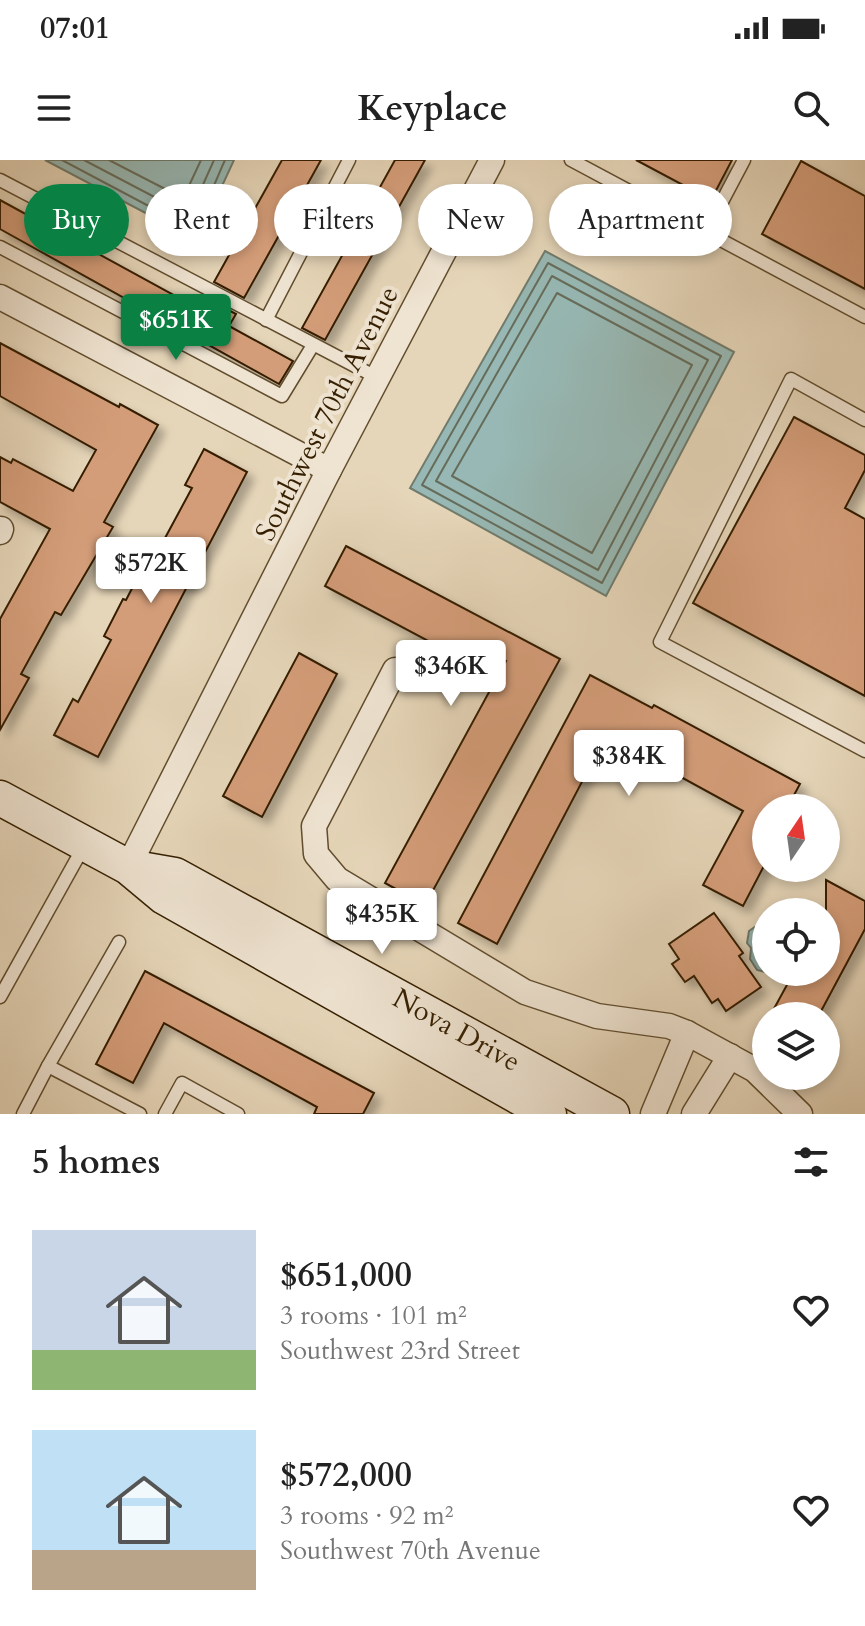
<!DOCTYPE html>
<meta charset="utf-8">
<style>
:root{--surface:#fff;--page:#f2f2f2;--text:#222;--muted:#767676;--accent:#0b8043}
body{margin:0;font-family:Cardo,serif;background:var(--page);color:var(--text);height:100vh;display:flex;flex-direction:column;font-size:30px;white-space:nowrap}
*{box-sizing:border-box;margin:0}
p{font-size:26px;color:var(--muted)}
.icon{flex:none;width:44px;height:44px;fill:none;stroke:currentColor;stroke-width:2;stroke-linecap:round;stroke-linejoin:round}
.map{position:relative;height:954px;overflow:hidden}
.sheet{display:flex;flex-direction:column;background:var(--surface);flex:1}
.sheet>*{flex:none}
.banner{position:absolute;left:24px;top:24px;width:818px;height:72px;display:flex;gap:16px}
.needle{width:52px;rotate:13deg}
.fabs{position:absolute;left:752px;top:634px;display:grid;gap:16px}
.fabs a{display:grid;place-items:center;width:88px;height:88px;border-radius:50%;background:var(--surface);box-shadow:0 4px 12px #0003;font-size:40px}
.price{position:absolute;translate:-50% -68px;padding:0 18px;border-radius:8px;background:#fff;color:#222;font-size:26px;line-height:52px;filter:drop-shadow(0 2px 4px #0008)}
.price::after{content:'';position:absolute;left:50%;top:48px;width:24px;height:18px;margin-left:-12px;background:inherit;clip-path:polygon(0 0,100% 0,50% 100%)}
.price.on{background:var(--accent);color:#fff}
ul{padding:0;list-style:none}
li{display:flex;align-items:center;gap:24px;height:200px;padding:0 32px}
li span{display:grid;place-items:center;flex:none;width:224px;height:160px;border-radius:0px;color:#555}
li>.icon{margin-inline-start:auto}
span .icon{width:96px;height:96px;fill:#fffc;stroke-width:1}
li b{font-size:34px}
h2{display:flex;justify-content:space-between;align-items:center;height:96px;padding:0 32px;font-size:34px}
.pill{padding:0 28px;border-radius:36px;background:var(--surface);box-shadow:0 4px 12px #0003;font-size:28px;line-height:72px}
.pill.on{background:var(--accent);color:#fff}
.status{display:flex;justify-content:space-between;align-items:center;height:56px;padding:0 40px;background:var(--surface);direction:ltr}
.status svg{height:22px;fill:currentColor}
header{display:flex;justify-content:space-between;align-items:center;height:104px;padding:0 32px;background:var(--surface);font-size:36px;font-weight:600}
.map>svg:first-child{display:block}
</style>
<div class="status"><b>07:01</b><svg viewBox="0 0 49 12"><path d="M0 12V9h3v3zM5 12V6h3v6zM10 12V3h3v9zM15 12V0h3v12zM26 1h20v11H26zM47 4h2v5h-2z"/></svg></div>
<header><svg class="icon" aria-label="menu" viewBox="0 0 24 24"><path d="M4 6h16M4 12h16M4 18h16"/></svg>Keyplace<svg class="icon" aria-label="search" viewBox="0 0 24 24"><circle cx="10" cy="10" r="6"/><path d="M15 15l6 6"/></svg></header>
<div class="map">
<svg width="865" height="954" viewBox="0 0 865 954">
<defs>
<filter id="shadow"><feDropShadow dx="7" dy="7" stdDeviation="4" flood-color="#0004"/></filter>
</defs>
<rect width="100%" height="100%" fill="#e6d6b9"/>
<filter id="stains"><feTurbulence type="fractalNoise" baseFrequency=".0025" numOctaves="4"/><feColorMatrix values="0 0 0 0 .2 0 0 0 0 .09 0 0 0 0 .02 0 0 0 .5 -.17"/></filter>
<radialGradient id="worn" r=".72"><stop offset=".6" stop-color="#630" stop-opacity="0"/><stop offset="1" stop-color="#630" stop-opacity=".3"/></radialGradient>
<g fill="#97b8b4" stroke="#707b6c" stroke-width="2">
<polygon points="45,0 234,0 211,50 193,65 170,64 157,59"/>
<polygon points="545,91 734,192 606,436 410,328"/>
<polygon points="766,759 766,811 765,812 757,810 750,799 751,788 747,783 749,771"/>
</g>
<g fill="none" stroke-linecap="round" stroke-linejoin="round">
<g stroke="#666c5a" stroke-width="2">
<path d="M 62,0 L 160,52 C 204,68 210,32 225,0"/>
<polyline points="84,0 164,42 185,46 197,38 214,0"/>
<polyline points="109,0 169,31 181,34 187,30 201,0"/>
<polygon points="548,103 721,196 602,423 422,325"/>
<polygon points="552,116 708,200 598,410 436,321"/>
<polygon points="557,133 692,205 592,393 452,316"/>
</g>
</g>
<g fill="#d49d79" stroke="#351f00" stroke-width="2" filter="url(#shadow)">
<polygon points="282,0 321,0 244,138 214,122"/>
<polygon points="395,0 425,0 325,180 302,168"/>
<polygon points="636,0 732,0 711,40"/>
<polygon points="801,1 865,36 865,129 762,74"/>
<polygon points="0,40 199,149 205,138 236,154 229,166 293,201 279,224 0,69"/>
<polygon points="0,183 119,247 120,244 158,265 104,362 113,367 61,455 55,452 21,514 29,518 0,570 0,459 50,369 0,342 0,297 11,303 13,299 73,331 96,290 0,236"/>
<polygon points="794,257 865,295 865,310 845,348 865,359 865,536 693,443"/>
<polygon points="204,289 247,312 98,597 54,575 73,539 78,542 111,480 104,476 123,439 126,440 153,388 158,391 192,328 185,325"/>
<polygon points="346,386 560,499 425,745 385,723 506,501 468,482 460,498 325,426"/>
<polygon points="299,493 337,514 262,657 223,636"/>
<polygon points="590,515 652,548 654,545 800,624 787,648 766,648 766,702 743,746 703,725 743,651 606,576 497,784 458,763"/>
<polygon points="826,720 865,741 865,769 820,853 808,846 803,856 770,856 794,812 826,812"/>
<polygon points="714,753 743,793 739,796 761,827 726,851 718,839 712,843 694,816 685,822 672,804 679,799 669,784"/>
<polygon points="145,811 374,933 363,954 314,954 317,947 164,863 133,923 96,904"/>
</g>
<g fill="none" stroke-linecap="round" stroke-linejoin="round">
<defs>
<g id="lane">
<polyline points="571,0 865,157"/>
<polyline points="0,20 378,218"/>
<polyline points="706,72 744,0"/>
<polyline points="0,87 282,236 313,185"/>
<polyline points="266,160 349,0"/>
<polyline points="865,260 791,219 660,482 865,591"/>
<polyline points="119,782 48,906 140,954"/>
<polyline points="0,837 84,686"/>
<polyline points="23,954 48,906"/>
<polyline points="165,954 182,923 238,954"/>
</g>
<g id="street">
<polyline points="0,137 329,310"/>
<polyline points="0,372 1,369"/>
<polyline points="395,510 314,666 316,694 337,719 525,832 597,856 669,866 687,873 755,910 800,954"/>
<polyline points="128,707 329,310 492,0"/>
<polyline points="653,954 687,873"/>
<polyline points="694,954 730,896"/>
</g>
<g id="secondary">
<polyline points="0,638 128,707 164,737 549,954"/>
<polyline points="129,707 175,715 612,954"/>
</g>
</defs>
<use href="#lane" stroke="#614d2e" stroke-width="15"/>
<use href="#street" stroke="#614d2e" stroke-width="27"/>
<use href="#secondary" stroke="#351f00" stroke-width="37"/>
<use href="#lane" stroke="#efe4d2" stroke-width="12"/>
<use href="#street" stroke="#efe4d2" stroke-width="24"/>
<use href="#secondary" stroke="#efe4d2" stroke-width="34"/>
</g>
<g text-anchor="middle" stroke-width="8" stroke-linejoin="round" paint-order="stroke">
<g font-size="28" fill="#351f00" stroke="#efe4d2">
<text transform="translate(326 253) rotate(-63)" y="10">Southwest 70th Avenue</text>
<text transform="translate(457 869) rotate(29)" y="10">Nova Drive</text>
</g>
</g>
<rect width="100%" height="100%" filter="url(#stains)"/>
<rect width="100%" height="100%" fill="url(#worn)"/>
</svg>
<div class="fabs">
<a><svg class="needle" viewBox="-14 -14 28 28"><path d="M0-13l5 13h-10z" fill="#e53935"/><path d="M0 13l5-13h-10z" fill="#767676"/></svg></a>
<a><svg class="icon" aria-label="locate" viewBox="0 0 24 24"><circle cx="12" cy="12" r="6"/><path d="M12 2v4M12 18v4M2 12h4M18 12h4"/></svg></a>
<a><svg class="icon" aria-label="layers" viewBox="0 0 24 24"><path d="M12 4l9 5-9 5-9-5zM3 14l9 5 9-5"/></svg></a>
</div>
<b class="price on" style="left:176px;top:202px">$651K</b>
<b class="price" style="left:151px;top:445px">$572K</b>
<b class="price" style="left:451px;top:548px">$346K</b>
<b class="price" style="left:629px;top:638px">$384K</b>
<b class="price" style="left:382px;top:796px">$435K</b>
<div class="banner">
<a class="pill on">Buy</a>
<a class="pill">Rent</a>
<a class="pill">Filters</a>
<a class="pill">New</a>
<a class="pill">Apartment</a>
</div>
</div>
<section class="sheet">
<h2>5 homes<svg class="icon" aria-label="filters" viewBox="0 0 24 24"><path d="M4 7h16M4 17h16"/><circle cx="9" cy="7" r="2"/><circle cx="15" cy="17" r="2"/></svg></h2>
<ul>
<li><span style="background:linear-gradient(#c9d6e8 75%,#8fb573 0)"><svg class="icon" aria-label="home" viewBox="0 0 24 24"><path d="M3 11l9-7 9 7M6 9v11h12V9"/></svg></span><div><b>$651,000</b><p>3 rooms · 101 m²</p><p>Southwest 23rd Street</p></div><svg class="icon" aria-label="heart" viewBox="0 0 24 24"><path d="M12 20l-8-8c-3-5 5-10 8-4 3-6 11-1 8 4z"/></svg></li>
<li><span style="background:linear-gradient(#bfe0f5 75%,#b9a48a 0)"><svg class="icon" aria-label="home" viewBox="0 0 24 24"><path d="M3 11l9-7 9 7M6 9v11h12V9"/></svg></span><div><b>$572,000</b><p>3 rooms · 92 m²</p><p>Southwest 70th Avenue</p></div><svg class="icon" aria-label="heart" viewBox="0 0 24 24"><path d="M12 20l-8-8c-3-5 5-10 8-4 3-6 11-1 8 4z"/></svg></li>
</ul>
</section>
